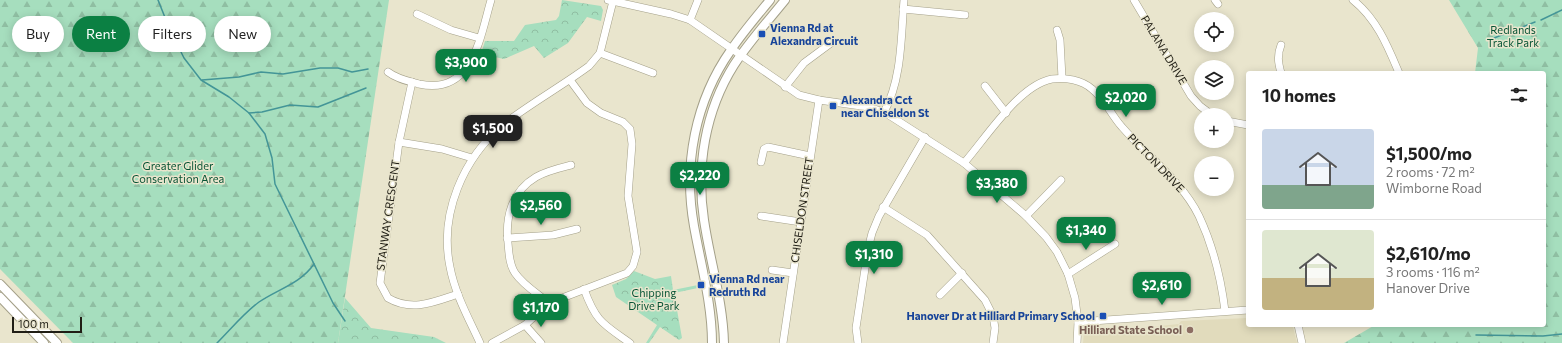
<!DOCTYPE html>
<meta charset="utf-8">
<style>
:root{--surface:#fff;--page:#f6f6f6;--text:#222;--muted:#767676;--line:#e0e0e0;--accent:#0b8043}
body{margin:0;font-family:Commissioner,sans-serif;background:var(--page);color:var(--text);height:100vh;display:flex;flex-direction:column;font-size:15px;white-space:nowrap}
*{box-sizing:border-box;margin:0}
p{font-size:13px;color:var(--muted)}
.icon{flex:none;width:22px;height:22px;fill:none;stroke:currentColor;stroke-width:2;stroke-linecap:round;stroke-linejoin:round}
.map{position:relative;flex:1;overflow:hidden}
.side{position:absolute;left:1246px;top:71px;width:300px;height:256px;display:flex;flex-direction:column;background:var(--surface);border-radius:4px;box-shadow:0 2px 10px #0003}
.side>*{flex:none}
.hud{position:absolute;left:12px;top:16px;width:380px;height:36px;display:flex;gap:8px}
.tools{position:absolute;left:1194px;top:12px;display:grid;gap:8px}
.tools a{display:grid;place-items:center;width:40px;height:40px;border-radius:50%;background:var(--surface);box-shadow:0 2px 10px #0003;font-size:20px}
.scale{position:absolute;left:12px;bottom:10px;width:70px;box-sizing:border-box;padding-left:4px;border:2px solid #201e15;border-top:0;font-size:11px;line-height:14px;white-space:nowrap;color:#201e15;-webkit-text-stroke:3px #e9e5cd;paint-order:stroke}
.price{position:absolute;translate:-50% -34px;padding:0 9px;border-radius:8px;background:var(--accent);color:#fff;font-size:13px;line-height:26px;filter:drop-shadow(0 1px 2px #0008)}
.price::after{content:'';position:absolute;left:50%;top:24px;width:12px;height:9px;margin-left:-6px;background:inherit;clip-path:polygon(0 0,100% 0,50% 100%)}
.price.current{background:#222;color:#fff}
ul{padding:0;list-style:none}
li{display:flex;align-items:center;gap:12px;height:100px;padding:0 16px}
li+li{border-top:1px solid var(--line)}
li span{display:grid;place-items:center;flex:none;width:112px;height:80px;border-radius:4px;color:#555}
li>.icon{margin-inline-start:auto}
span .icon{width:48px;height:48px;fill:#fffc;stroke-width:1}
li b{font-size:17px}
h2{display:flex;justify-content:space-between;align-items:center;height:48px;padding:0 16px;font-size:17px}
.pill{padding:0 14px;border-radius:18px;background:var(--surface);box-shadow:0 2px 10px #0003;font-size:14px;line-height:36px}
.pill.current{background:var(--accent);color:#fff}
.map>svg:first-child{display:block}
</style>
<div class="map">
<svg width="1562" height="343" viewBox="0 0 1562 343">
<defs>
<pattern id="forest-firs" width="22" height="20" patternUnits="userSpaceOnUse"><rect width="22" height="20" fill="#a6debe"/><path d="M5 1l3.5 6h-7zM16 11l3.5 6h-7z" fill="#8fbea2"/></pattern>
<pattern id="park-crowns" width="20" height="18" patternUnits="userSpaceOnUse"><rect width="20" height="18" fill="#a6debe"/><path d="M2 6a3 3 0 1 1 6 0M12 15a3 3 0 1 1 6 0" fill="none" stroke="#8fbea2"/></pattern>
</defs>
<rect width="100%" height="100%" fill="#e9e5cd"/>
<polygon fill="#e1dbbc" points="1248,318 1248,325 1290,325 1293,327 1297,343 1083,343 1084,333 1089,328 1131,329 1179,324 1181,321"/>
<g fill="url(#forest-firs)">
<polygon points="0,0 389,0 338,343 73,343 0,269"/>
<polygon points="1449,0 1562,0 1562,343 1344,343 1375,325 1544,325 1544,73 1475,73 1478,48"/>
</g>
<g fill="url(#park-crowns)">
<polygon points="562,0 601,6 603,10 601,21 587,17 568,43 544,58 534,46 504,59 481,54 485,41 514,41 525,25 556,20 559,16"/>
<polygon points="634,271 655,279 671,276 673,290 698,285 698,288 674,293 682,338 679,340 660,327 649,343 646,343 657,325 616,297 612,285 626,279"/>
<polygon points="345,298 371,328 434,337 446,343 338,343"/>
</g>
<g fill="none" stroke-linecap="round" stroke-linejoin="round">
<g stroke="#439597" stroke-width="1.5">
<polyline points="158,0 170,30 184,58 201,80 229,97 249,113 265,134 272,158 275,184 333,303 345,321"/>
<polyline points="1541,20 1562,10"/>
<polyline points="1494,38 1535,22"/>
<polyline points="202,80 239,77 261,72 283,74 320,68 338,68 352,72 368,69"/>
<polyline points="249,113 262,112 290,105 318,107 366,88"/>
<polyline points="1476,335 1543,336 1562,334"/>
<path d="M 217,343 C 231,329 244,313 259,302 C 278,289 300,284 314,264"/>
</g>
<defs>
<g id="minor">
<polyline points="608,0 671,14 690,20 799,95 819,100 868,107 884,112 964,163 1026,216 1046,237 1057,252 1068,274 1075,298 1078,322 1077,343"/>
<polyline points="1134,0 1191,96 1200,106 1212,115"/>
<polyline points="1215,0 1218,4"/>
<path d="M 1353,0 C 1377,19 1388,47 1399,73"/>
<polyline points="903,9 965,15"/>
<polyline points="417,14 451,30 479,38"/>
<polyline points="690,20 698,0"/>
<polyline points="1057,30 1060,40 1062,78"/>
<polyline points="600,53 653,73"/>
<path d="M 388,72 C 397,79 408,81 419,84 C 473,96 480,37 491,0"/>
<path d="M 1281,73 C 1278,62 1277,55 1281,45"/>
<path d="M 412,82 L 399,142 L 380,283 L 388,298 C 412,312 434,302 458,294"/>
<polyline points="985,86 1006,113"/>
<polyline points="785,87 804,63 831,43"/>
<path d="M 884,112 C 902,80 901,36 904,0"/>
<polyline points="1227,121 1248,125"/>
<polyline points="399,142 442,149 472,158"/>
<polyline points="761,162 764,149 768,147 810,156"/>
<path d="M 964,163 C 986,138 1019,85 1052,79 C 1065,77 1082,80 1092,89 C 1105,99 1111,115 1122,127 C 1147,156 1182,181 1199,216 C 1213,246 1221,278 1225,311"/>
<polyline points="883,207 927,235 985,300 993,316 995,328 993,343"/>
<polyline points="761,216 801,222"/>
<polyline points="1026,216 1061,180"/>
<polyline points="507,238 553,235 577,229"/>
<polyline points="772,270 793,273"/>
<polyline points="1068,274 1115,244"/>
<path d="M 584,289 C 596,322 603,324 630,343"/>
<polyline points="940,295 962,273"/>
<path d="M 549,303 C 538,294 523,285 515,273 C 509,264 509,253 508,243 C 505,217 512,191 536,177 C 546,171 559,168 571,165"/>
<polyline points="1078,322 1248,310"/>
<polyline points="525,325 541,343"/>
<polyline points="1298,325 1302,343"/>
<path d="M 480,343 C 469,319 455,294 450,267 C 439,214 463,158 504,124 C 531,103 562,86 589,66 L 600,53 L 613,1"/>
<polyline points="492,343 525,325 549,303 627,273 633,266 637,252 628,196 632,144 630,129 623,122 601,113 587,103 570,80"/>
<polyline points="783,343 819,100"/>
<polyline points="858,343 856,328 868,249 872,233 879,216 925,137"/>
</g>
<g id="major">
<polyline points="0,284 57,343"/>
<polyline points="0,297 44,343"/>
<path d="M 712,343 C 712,304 701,265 694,226 C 683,165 695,101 731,50 C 743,32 757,16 770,0"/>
<path d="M 724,343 C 723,301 710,261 704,220 C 696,167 705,111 734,65 C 749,42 768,21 785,0"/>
</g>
</defs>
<use href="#minor" stroke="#a4a089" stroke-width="8"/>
<use href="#major" stroke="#a4a089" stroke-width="10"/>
<use href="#minor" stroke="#fff" stroke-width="7"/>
<use href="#major" stroke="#fff" stroke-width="8"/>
</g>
<g fill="#1a4fb4" stroke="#e9e5cd" stroke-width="1.5">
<rect x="758" y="30" width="8" height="8" rx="2"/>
<rect x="829" y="102" width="8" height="8" rx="2"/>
<rect x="697" y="281" width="8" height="8" rx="2"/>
<rect x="1099" y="312" width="8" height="8" rx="2"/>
</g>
<circle fill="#8d6e63" stroke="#e9e5cd" stroke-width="1.5" cx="1190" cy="330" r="4"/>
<g text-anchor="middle" stroke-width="3" stroke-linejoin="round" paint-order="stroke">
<g font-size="11" font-weight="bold" fill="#164399" stroke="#e9e5cd" text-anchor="start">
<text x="770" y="32">Vienna Rd at<tspan x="770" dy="13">Alexandra Circuit</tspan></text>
<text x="841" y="104">Alexandra Cct<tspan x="841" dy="13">near Chiseldon St</tspan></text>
<text x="709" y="283">Vienna Rd near<tspan x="709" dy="13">Redruth Rd</tspan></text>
<text x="1095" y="320" text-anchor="end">Hanover Dr at Hilliard Primary School</text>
</g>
<g font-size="11" fill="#075435" stroke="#e9e5cd">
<text x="1513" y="34">Redlands<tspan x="1513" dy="13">Track Park</tspan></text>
<text x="178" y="170">Greater Glider<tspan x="178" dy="13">Conservation Area</tspan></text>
<text x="654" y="297">Chipping<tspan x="654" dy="13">Drive Park</tspan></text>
</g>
<g font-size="11" fill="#201e15" stroke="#e9e5cd">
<text transform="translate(1164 50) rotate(59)" y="4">PALANA DRIVE</text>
<text transform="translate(1156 163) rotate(46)" y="4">PICTON DRIVE</text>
<text transform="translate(802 210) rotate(-82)" y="4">CHISELDON STREET</text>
<text transform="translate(388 215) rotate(-82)" y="4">STANWAY CRESCENT</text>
</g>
<g font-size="11" font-weight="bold" fill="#785e54" stroke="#e9e5cd" text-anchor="end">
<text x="1182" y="334">Hilliard State School</text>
</g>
</g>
</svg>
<div class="tools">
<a><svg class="icon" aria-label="locate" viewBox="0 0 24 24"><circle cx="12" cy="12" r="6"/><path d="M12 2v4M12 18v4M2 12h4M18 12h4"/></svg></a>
<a><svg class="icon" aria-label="layers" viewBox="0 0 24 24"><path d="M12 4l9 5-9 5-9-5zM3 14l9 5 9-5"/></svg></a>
<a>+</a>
<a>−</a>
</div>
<div class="scale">100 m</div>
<b class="price" style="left:466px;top:83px">$3,900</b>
<b class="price" style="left:1126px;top:118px">$2,020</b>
<b class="price current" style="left:493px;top:149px">$1,500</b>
<b class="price" style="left:700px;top:196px">$2,220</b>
<b class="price" style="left:997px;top:204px">$3,380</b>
<b class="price" style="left:541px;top:226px">$2,560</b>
<b class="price" style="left:1086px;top:251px">$1,340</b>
<b class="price" style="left:874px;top:275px">$1,310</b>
<b class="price" style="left:1162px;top:306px">$2,610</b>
<b class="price" style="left:541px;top:328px">$1,170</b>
<div class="hud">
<a class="pill">Buy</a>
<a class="pill current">Rent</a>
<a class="pill">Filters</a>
<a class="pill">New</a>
</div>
<section class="side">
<h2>10 homes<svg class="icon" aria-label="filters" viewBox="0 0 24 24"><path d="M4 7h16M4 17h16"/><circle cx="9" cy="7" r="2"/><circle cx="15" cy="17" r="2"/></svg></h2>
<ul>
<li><span style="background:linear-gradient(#c9d6e8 70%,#7fa58c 0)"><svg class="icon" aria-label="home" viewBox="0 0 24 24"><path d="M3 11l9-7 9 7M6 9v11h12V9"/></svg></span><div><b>$1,500/mo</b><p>2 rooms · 72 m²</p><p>Wimborne Road</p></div></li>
<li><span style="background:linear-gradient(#dfe7d0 60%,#c2b280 0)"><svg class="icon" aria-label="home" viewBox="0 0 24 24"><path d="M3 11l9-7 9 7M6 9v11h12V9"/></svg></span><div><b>$2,610/mo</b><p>3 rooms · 116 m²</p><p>Hanover Drive</p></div></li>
</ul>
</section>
</div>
